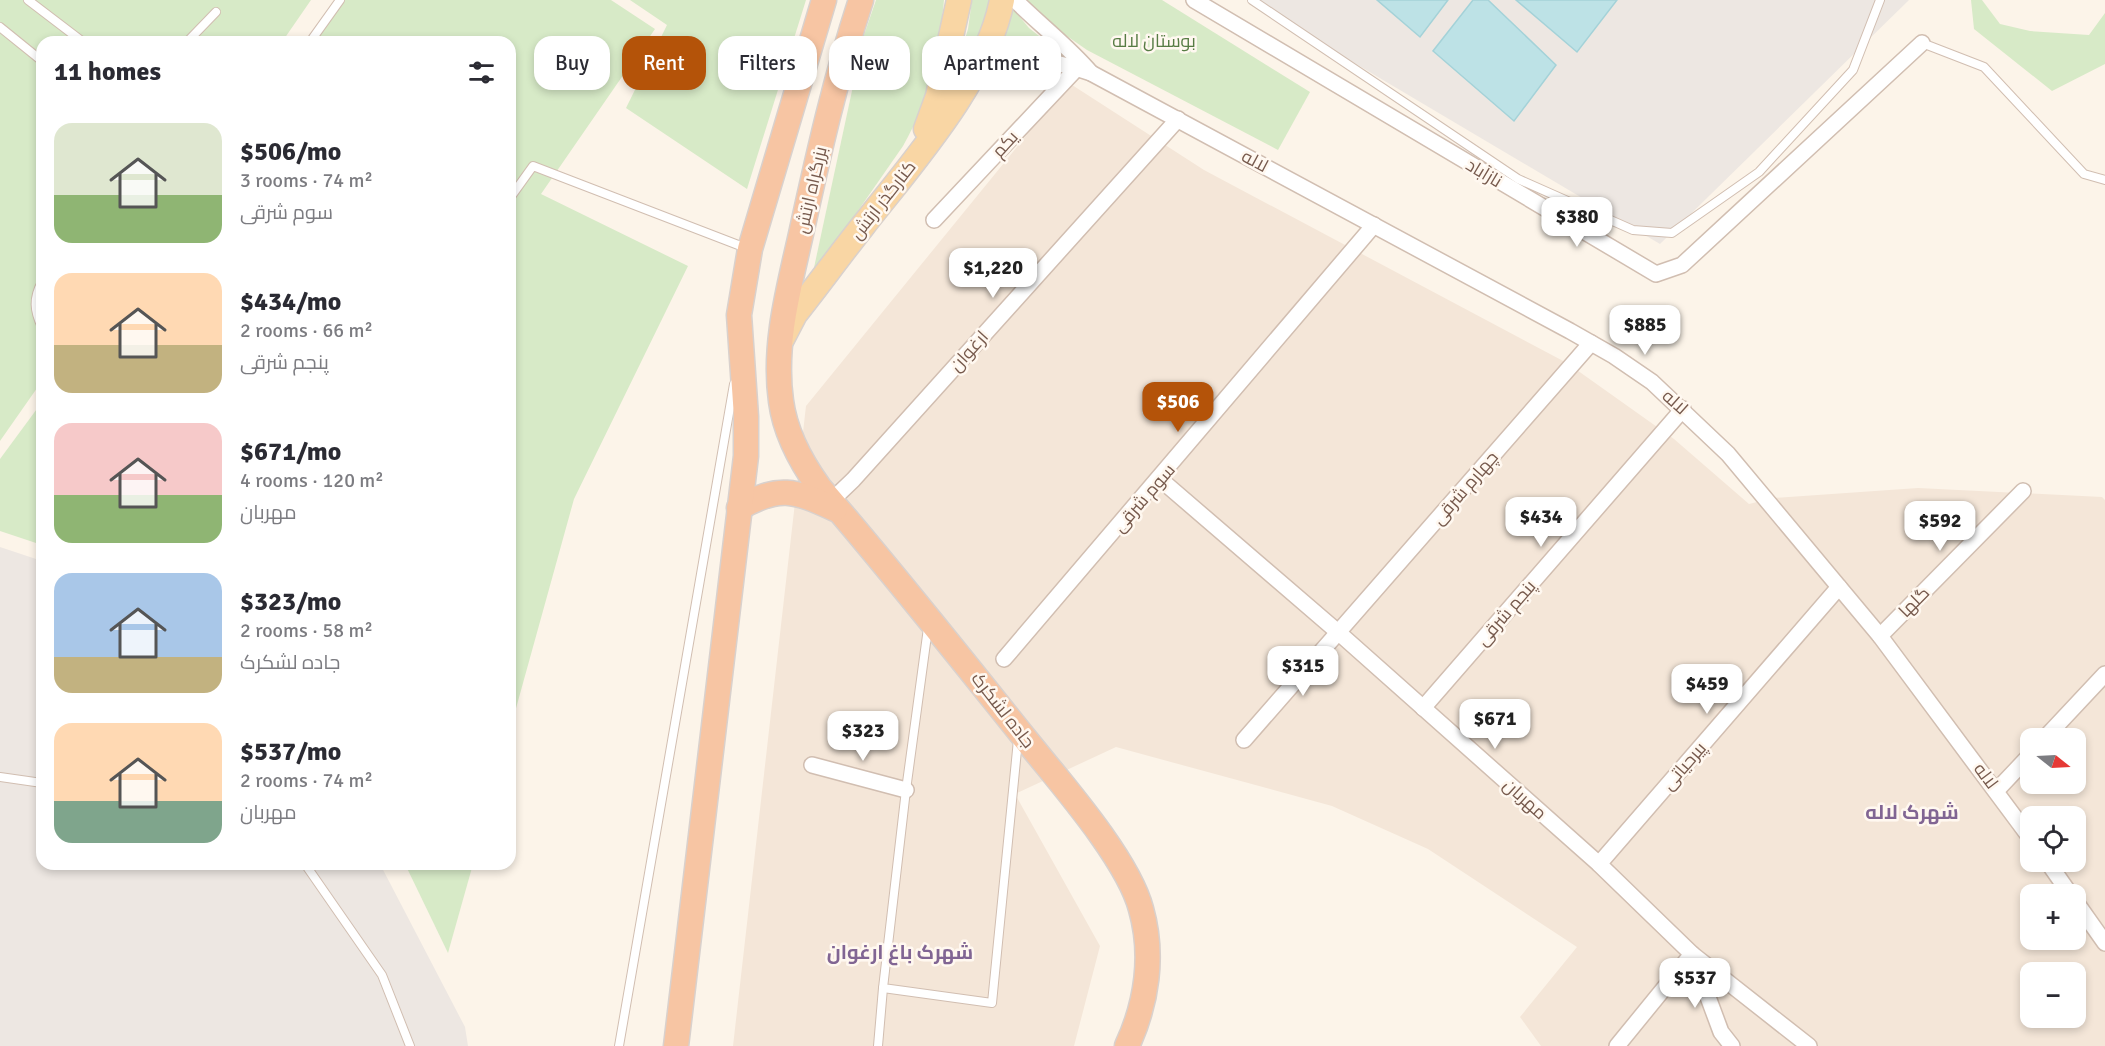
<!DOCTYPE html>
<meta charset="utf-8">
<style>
:root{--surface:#fff;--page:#f2f2f3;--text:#2b2b33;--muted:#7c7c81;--accent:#b45309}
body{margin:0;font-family:Signika,Cairo,sans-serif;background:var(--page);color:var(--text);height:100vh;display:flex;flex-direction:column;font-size:22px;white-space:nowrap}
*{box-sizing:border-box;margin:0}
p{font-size:20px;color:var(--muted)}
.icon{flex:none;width:33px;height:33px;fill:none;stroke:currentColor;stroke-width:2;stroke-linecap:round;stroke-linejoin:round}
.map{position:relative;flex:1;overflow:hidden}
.side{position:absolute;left:36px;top:36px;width:480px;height:834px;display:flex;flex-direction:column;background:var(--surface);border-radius:18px;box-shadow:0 3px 9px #0003}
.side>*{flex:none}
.top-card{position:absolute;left:534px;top:36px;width:570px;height:54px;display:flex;gap:12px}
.needle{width:39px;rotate:108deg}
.controls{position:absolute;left:2020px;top:728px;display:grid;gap:12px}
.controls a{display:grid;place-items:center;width:66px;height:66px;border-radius:12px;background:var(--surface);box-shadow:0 3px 9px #0003;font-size:30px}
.price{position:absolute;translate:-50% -51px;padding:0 14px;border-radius:12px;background:#fff;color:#222;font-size:20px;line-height:39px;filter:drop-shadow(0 2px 3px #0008)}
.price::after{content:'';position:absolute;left:50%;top:36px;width:18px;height:14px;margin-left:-9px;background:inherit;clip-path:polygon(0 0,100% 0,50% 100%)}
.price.selected{background:var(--accent);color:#fff}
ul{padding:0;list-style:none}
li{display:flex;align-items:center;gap:18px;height:150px;padding:0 18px}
li span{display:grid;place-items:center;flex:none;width:168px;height:120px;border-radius:18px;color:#555}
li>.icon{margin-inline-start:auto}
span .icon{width:72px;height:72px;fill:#fffc;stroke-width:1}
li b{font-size:26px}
h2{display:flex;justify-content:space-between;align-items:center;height:72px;padding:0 18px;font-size:26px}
.tag{padding:0 21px;border-radius:18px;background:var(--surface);box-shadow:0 3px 9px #0003;font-size:21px;line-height:54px}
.tag.selected{background:var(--accent);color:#fff}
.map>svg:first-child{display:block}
</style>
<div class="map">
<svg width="2105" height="1046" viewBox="0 0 2105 1046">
<rect width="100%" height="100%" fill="#fcf4e9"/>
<path fill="#f4e6d8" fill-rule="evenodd" d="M 1069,83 L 1204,170 L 1567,363 L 1674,439 L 1749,504 L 1773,498 L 1918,488 L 2102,497 L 2105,500 L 2105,1046 L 1541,1046 L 1520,1017 L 1577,947 L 1428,849 L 1332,806 L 1116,747 L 1015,794 L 1100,946 L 1074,1046 L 733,1046 L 806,406 ZM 2031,738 L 2076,738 L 2076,783 L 2031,783 ZM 2031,816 L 2076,816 L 2076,861 L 2031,861 ZM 2031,894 L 2076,894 L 2076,939 L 2031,939 ZM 2031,972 L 2076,972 L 2076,1017 L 2031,1017 Z"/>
<g fill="#ede7e2">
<polygon points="1248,0 1909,0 1660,244"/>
<polygon points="0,547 42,561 42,864 380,864 465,1027 468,1046 0,1046"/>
</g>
<g fill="#d7eac7">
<polygon points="0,0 311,0 282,42 42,42 42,381 0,441"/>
<polygon points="340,0 611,0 655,29 541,194 688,266 574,499 510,730 510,42 309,42"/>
<polygon points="630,0 806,0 747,189 626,108 667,25"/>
<path d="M 876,0 L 944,0 C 939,55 930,98 903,146 L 812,277 L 864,35 Z"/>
<polygon points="972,0 990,0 982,36 944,108 968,29"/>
<polygon points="1027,0 1162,0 1310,92 1278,150 1087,50 1051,25"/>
<polygon points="1971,0 1982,0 2000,24 2030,31 2089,35 2105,13 2105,64 2052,91 1974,29"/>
<path d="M 1010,5 L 1029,28 L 1072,62 C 1043,53 1021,49 992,60 Z"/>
<polygon points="42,402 42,545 0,531 0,459"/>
<polygon points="405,864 473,864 448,953"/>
</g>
<g fill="#bde2e6" stroke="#a4d2d8" stroke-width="1.5">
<polygon points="1377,0 1448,0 1420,37"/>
<polygon points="1473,0 1488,0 1556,65 1514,121 1433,51"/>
<polygon points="1516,0 1617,0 1577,52"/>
</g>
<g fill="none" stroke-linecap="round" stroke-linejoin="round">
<defs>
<g id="service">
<polyline points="28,0 83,42"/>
<polyline points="1252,0 1518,179 1633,230 1672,233 1759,172 1853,70 1880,0"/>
<polyline points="0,27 42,61"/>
<polyline points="187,42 216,12"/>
<polyline points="310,42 340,0"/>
<polyline points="1922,43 1984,67 2084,174 2105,180"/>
<polyline points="510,198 533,166 746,248"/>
<path d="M 42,282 C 33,298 34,311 42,327"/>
<polyline points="928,628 906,790 883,988 992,1003 1018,740"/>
<polyline points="0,777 42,783"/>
<polyline points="305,864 382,975 410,1046"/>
<polyline points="619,1046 734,384"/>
<polyline points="878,1046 883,988"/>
</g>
<g id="minor">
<path d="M 1015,0 C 1040,25 1068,46 1091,73"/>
<polyline points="1194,0 1656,274 1682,265 1922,43"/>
<path d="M 974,82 C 1010,50 1050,59 1091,73 L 1570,331 L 1614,356 L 1652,382 L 1728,454 L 1880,636 L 2031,839"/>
<polyline points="934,220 1077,68"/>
<polyline points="1160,479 1339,633 1599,864 1692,954 1809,1046"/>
<polyline points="831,501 853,480 1178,119"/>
<polyline points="1880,636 2023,491"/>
<polyline points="1004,659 1374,225"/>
<polyline points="1423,708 1683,409"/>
<polyline points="2045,738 2105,674"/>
<polyline points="1244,740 1591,343"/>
<polyline points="812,765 906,790"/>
<polyline points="1997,790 2031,754"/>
<polyline points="2047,861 2070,894"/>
<polyline points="1599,864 1839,587"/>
<polyline points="2076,902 2105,943"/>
<polyline points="1692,954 1721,1032 1732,1046"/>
<polyline points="1617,1046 1692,954"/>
</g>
<g id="primary">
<polyline points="926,129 938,96 959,0"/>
<path d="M 782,339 L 795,314 C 818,285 839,256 862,227 C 911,164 987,80 1002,0"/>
</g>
<g id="trunk">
<path d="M 861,0 C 836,76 818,156 801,234 C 789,288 773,345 781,401 C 785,432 801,462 819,487 C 891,570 958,655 1027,741 C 1060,782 1128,859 1141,909 C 1154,955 1147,1003 1127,1046"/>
<path d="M 739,508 C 779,485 794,490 835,509"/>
<polyline points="676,1046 746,456 746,417 739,315 750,249 824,0"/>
</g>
</defs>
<use href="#service" stroke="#d1beb1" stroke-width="10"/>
<use href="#minor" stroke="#d1beb1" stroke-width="18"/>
<use href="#primary" stroke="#d9d1cd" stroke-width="27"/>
<use href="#trunk" stroke="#d9d1cd" stroke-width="27"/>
<use href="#service" stroke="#fff" stroke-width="8"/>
<use href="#minor" stroke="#fff" stroke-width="15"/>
<use href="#primary" stroke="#f9d6a4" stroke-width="24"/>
<use href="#trunk" stroke="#f7c5a3" stroke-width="24"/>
</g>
<g text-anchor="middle" stroke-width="5" stroke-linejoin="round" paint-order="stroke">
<g font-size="18" fill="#577c44" stroke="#fff8f0">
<text x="1154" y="47">بوستان لاله</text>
</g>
<g font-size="18" fill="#775a4d" stroke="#fff8f0">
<text transform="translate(1005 144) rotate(-47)" y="6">یکم</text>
<text transform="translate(1255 161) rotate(28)" y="6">لاله</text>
<text transform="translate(1484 173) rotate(31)" y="6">نازآباد</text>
<text transform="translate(811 190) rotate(-77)" y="6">بزرگراه ارتش</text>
<text transform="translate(883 200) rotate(-52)" y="6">کنارگذر ارتش</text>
<text transform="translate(969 351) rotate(-48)" y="6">ارغوان</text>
<text transform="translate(1675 402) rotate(42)" y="6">لاله</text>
<text transform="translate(1465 488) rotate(-49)" y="6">چهارم شرقی</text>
<text transform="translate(1144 498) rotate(-49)" y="6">سوم شرقی</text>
<text transform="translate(1914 602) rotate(-45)" y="6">گلها</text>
<text transform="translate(1506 613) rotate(-49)" y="6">پنجم شرقی</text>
<text transform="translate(1003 710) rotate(52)" y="6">جاده لشکرک</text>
<text transform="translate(1684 766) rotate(-49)" y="6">پیرحیاتی</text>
<text transform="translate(1986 776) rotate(53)" y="6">لاله</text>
<text transform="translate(1525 799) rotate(42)" y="6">مهربان</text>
</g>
<g font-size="20" font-weight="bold" fill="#816593" stroke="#fff8f0">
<text x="1912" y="819">شهرک لاله</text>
<text x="900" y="959">شهرک باغ ارغوان</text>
</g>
</g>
</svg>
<div class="controls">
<a><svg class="needle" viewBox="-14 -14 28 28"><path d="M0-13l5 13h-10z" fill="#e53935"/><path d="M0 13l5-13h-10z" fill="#7c7c81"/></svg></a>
<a><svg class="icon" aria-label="locate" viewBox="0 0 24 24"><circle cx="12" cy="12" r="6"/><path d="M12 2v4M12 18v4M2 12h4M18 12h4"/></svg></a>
<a>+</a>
<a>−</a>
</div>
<b class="price" style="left:1577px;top:248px">$380</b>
<b class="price" style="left:993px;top:299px">$1,220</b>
<b class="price" style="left:1645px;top:356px">$885</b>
<b class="price selected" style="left:1178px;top:433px">$506</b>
<b class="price" style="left:1541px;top:548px">$434</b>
<b class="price" style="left:1940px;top:552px">$592</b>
<b class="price" style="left:1303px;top:697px">$315</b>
<b class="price" style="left:1707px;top:715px">$459</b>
<b class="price" style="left:1495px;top:750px">$671</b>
<b class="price" style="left:863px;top:762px">$323</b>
<b class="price" style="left:1695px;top:1009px">$537</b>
<div class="top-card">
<a class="tag">Buy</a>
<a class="tag selected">Rent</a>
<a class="tag">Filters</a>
<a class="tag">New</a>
<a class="tag">Apartment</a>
</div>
<section class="side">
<h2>11 homes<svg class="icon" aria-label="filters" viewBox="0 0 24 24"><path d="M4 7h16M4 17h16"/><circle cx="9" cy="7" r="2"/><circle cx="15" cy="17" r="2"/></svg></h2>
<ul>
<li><span style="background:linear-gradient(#dfe7d0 60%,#8fb573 0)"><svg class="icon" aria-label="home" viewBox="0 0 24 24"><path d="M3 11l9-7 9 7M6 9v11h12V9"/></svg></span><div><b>$506/mo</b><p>3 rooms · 74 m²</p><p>سوم شرقی</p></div></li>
<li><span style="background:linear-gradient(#ffd9b3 60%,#c2b280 0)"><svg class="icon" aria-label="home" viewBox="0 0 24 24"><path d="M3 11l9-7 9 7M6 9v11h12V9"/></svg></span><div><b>$434/mo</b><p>2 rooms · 66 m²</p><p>پنجم شرقی</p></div></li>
<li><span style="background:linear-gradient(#f6c9c9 60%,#8fb573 0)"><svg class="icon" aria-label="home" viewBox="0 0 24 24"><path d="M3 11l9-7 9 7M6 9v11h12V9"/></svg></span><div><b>$671/mo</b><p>4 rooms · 120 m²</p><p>مهربان</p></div></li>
<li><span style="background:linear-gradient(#a9c7e8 70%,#c2b280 0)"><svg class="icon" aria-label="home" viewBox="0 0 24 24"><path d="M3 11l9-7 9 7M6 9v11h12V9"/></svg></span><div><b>$323/mo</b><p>2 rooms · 58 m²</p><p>جاده لشکرک</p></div></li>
<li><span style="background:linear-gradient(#ffd9b3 65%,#7fa58c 0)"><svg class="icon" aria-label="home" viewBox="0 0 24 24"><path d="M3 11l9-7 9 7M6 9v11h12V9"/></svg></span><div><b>$537/mo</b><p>2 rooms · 74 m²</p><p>مهربان</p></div></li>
</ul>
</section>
</div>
